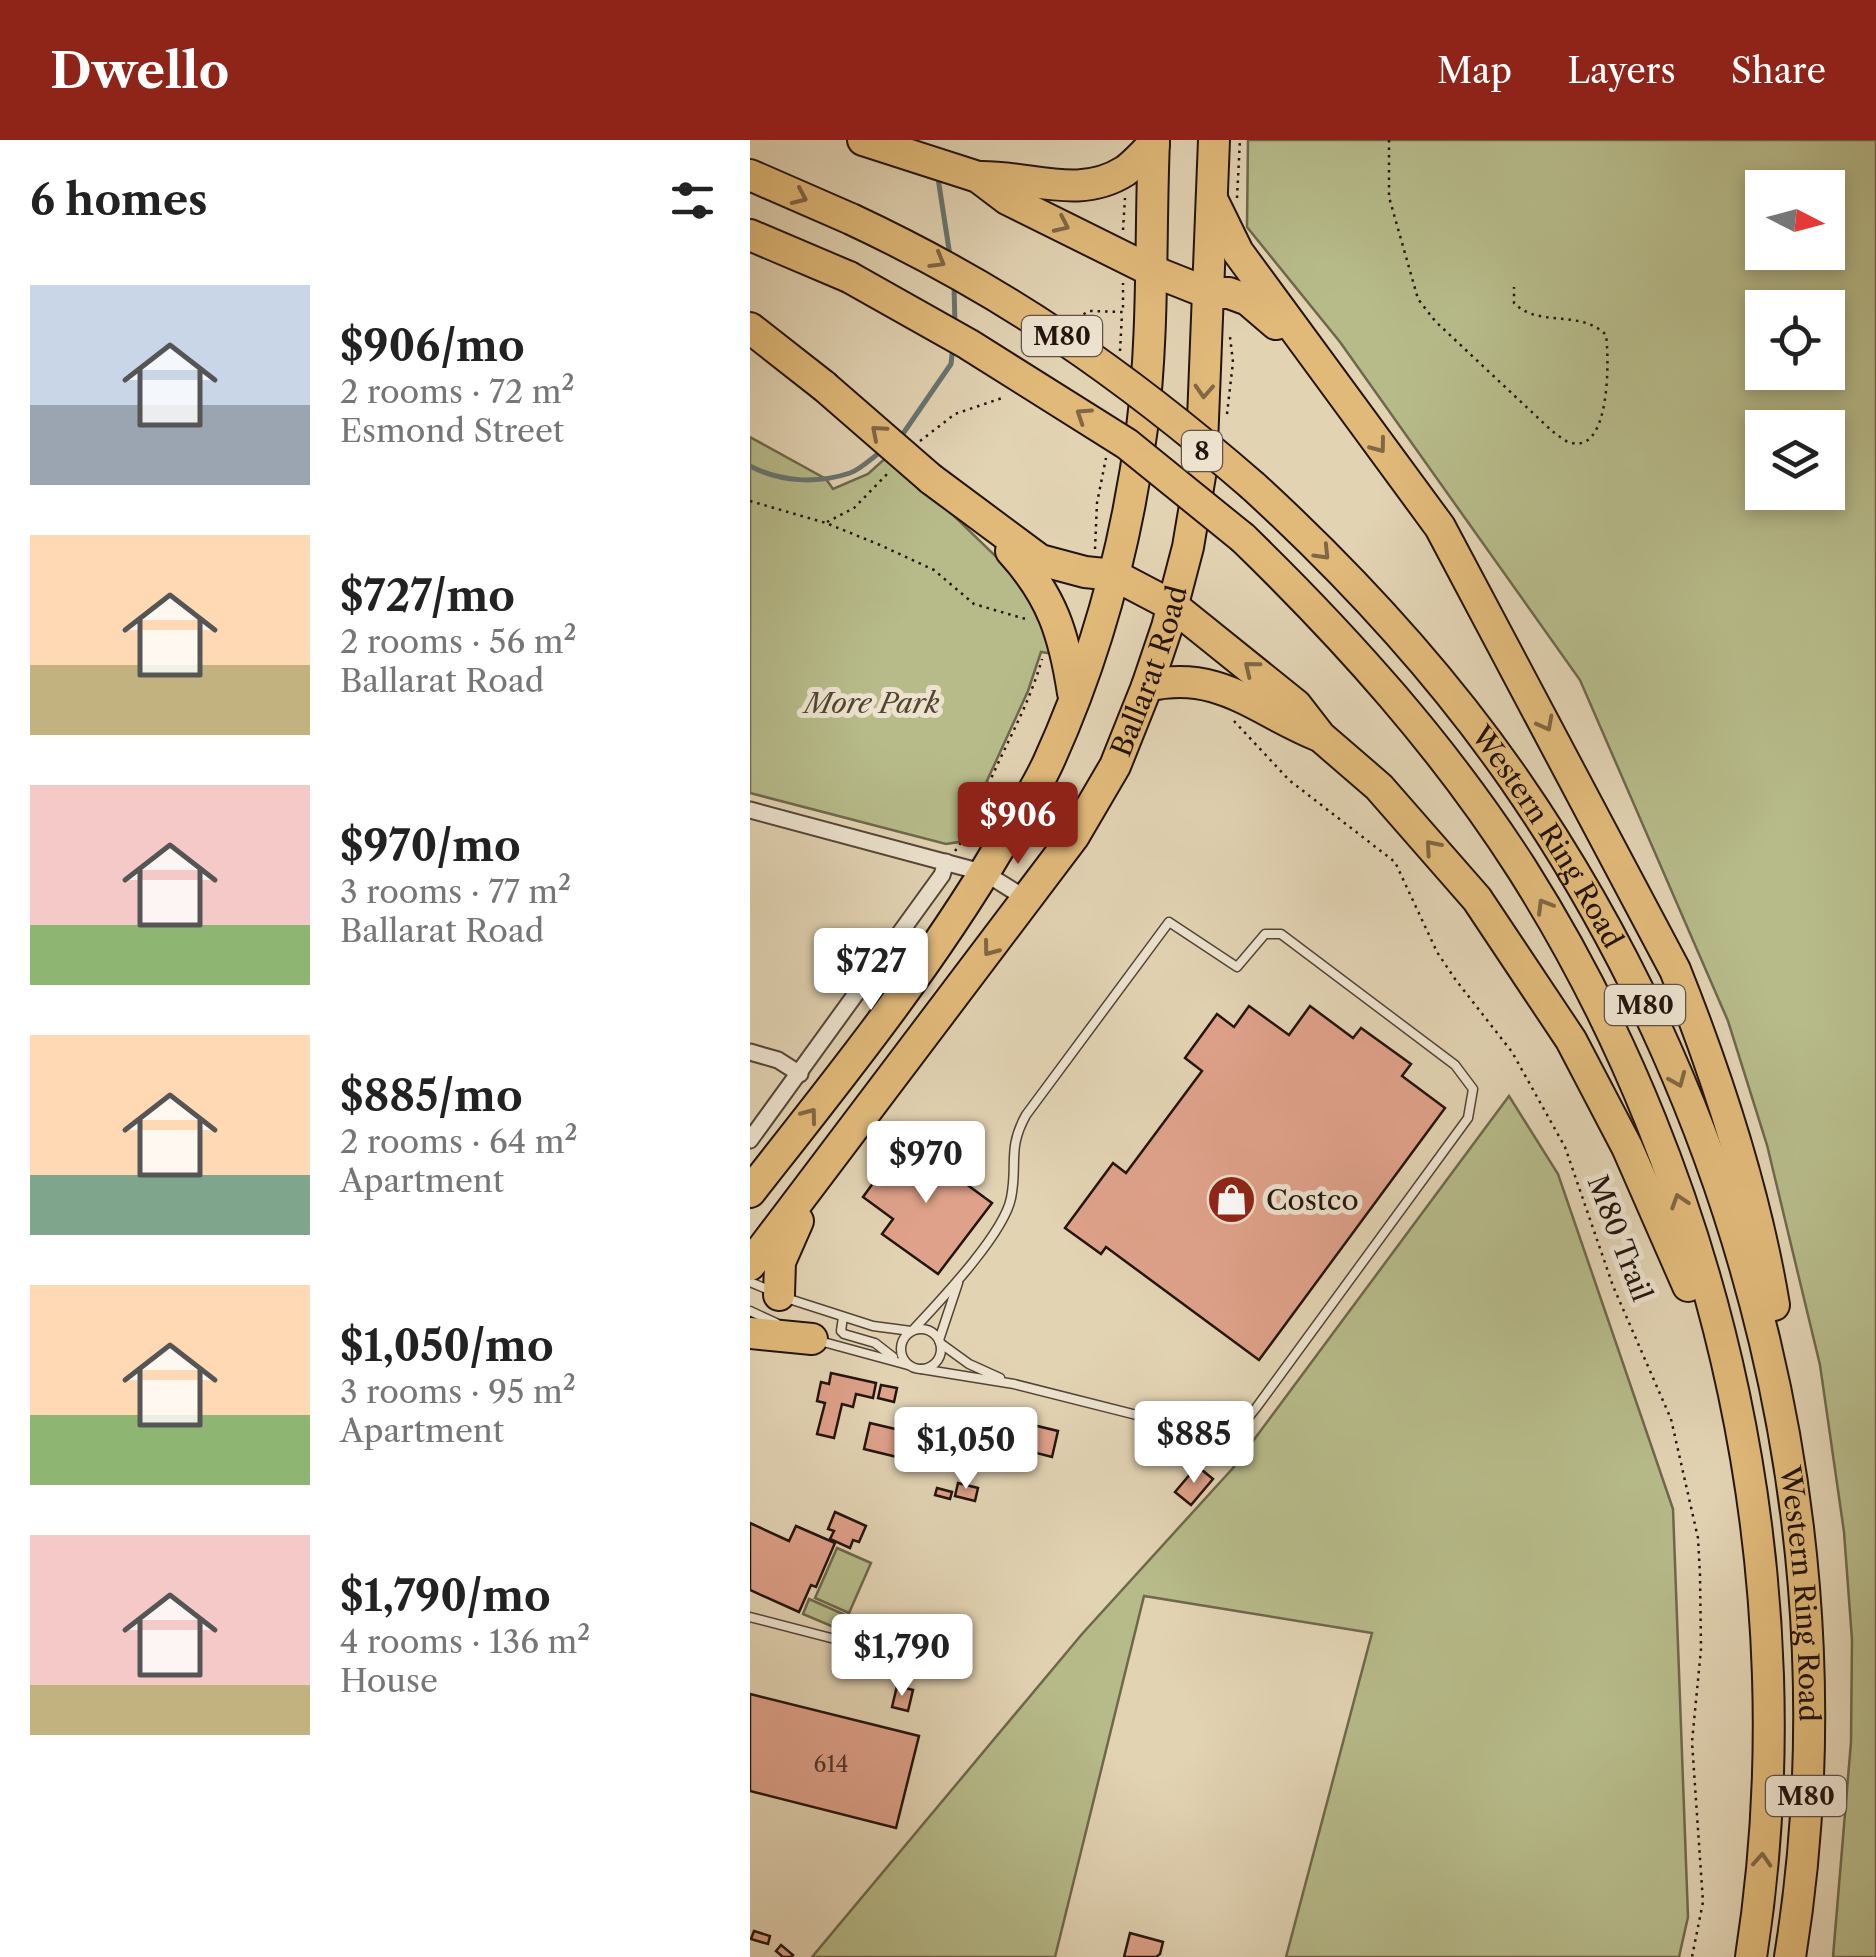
<!DOCTYPE html>
<meta charset="utf-8">
<style>
:root{--surface:#fff;--page:#f6f6f6;--text:#222;--muted:#767676;--accent:#8f2418}
body{margin:0;font-family:"Libre Caslon Text",serif;background:var(--page);color:var(--text);height:100vh;display:flex;flex-direction:column;font-size:38px;white-space:nowrap}
*{box-sizing:border-box;margin:0}
p{font-size:32px;color:var(--muted)}
.icon{flex:none;width:55px;height:55px;fill:none;stroke:currentColor;stroke-width:2;stroke-linecap:round;stroke-linejoin:round}
.map{position:relative;flex:1;overflow:hidden}
.drawer{display:flex;flex-direction:column;background:var(--surface);width:750px}
.drawer>*{flex:none}
.needle{width:65px;rotate:96deg}
.buttons{position:absolute;left:995px;top:30px;display:grid;gap:20px}
.buttons a{display:grid;place-items:center;width:100px;height:100px;border-radius:0px;background:var(--surface);box-shadow:0 5px 15px #0003;font-size:50px}
.price{position:absolute;translate:-50% -85px;padding:0 22px;border-radius:10px;background:#fff;color:#222;font-size:32px;line-height:65px;filter:drop-shadow(0 2px 5px #0008)}
.price::after{content:'';position:absolute;left:50%;top:60px;width:30px;height:22px;margin-left:-15px;background:inherit;clip-path:polygon(0 0,100% 0,50% 100%)}
.price.on{background:var(--accent);color:#fff}
ul{padding:0;list-style:none}
li{display:flex;align-items:center;gap:30px;height:250px;padding:0 30px}
li span{display:grid;place-items:center;flex:none;width:280px;height:200px;border-radius:0px;color:#555}
li>.icon{margin-inline-start:auto}
span .icon{width:120px;height:120px;fill:#fffc;stroke-width:1}
li b{font-size:42px}
h2{display:flex;justify-content:space-between;align-items:center;height:120px;padding:0 30px;font-size:42px}
header{display:flex;align-items:center;gap:60px;box-sizing:border-box;height:140px;padding:0 50px;background:var(--accent);color:#fff}
header strong{font-size:48px}
nav{display:flex;gap:55px;margin-inline-start:auto;font-size:35px}
main{display:flex;flex:1;min-height:0}
.map>svg:first-child{display:block}
</style>
<header>
<strong>Dwello</strong>
<nav><a>Map</a><a>Layers</a><a>Share</a></nav>
</header>
<main>
<section class="drawer">
<h2>6 homes<svg class="icon" aria-label="filters" viewBox="0 0 24 24"><path d="M4 7h16M4 17h16"/><circle cx="9" cy="7" r="2"/><circle cx="15" cy="17" r="2"/></svg></h2>
<ul>
<li><span style="background:linear-gradient(#c9d6e8 60%,#9aa5b1 0)"><svg class="icon" aria-label="home" viewBox="0 0 24 24"><path d="M3 11l9-7 9 7M6 9v11h12V9"/></svg></span><div><b>$906/mo</b><p>2 rooms · 72 m²</p><p>Esmond Street</p></div></li>
<li><span style="background:linear-gradient(#ffd9b3 65%,#c2b280 0)"><svg class="icon" aria-label="home" viewBox="0 0 24 24"><path d="M3 11l9-7 9 7M6 9v11h12V9"/></svg></span><div><b>$727/mo</b><p>2 rooms · 56 m²</p><p>Ballarat Road</p></div></li>
<li><span style="background:linear-gradient(#f6c9c9 70%,#8fb573 0)"><svg class="icon" aria-label="home" viewBox="0 0 24 24"><path d="M3 11l9-7 9 7M6 9v11h12V9"/></svg></span><div><b>$970/mo</b><p>3 rooms · 77 m²</p><p>Ballarat Road</p></div></li>
<li><span style="background:linear-gradient(#ffd9b3 70%,#7fa58c 0)"><svg class="icon" aria-label="home" viewBox="0 0 24 24"><path d="M3 11l9-7 9 7M6 9v11h12V9"/></svg></span><div><b>$885/mo</b><p>2 rooms · 64 m²</p><p>Apartment</p></div></li>
<li><span style="background:linear-gradient(#ffd9b3 65%,#8fb573 0)"><svg class="icon" aria-label="home" viewBox="0 0 24 24"><path d="M3 11l9-7 9 7M6 9v11h12V9"/></svg></span><div><b>$1,050/mo</b><p>3 rooms · 95 m²</p><p>Apartment</p></div></li>
<li><span style="background:linear-gradient(#f6c9c9 75%,#c2b280 0)"><svg class="icon" aria-label="home" viewBox="0 0 24 24"><path d="M3 11l9-7 9 7M6 9v11h12V9"/></svg></span><div><b>$1,790/mo</b><p>4 rooms · 136 m²</p><p>House</p></div></li>
</ul>
</section>
<div class="map">
<svg width="1126" height="1817" viewBox="0 0 1126 1817">
<rect width="100%" height="100%" fill="#e2d3b3"/>
<filter id="stains"><feTurbulence type="fractalNoise" baseFrequency=".002" numOctaves="4"/><feColorMatrix values="0 0 0 0 .2 0 0 0 0 .09 0 0 0 0 .02 0 0 0 .5 -.17"/></filter>
<radialGradient id="worn" r=".72"><stop offset=".6" stop-color="#630" stop-opacity="0"/><stop offset="1" stop-color="#630" stop-opacity=".3"/></radialGradient>
<g fill="#b7bb8a" stroke="#6e684c" stroke-width="2.5" fill-rule="evenodd">
<path d="M 498,0 L 1126,0 L 1126,1817 L 1083,1817 L 1101,1602 L 1102,1500 L 1094,1392 L 1070,1225 L 1017,1005 L 978,881 L 830,540 L 590,202 L 497,87 ZM 1012,48 L 1078,48 L 1078,112 L 1012,112 ZM 1012,168 L 1078,168 L 1078,232 L 1012,232 ZM 1012,288 L 1078,288 L 1078,352 L 1012,352 Z"/>
<polygon points="0,297 76,339 83,349 118,334 140,314 262,432 298,481 304,514 291,512 278,551 209,702 196,704 0,653"/>
<polygon points="759,956 808,1034 923,1369 938,1777 929,1817 536,1817 622,1493 394,1456 305,1817 62,1817 332,1494 483,1328"/>
<polygon points="87,1408 121,1423 99,1473 65,1458"/>
<polygon points="59,1459 100,1477 93,1491 53,1474"/>
</g>
<g fill="none" stroke-linecap="round" stroke-linejoin="round">
<g stroke="#687571" stroke-width="5">
<polyline points="188,38 200,116"/>
<polyline points="204,146 205,185"/>
<polyline points="150,298 201,224 203,206"/>
<path d="M 0,326 C 30,342 67,344 100,333 C 111,329 123,317 133,310"/>
</g>
</g>
<g fill="#dfa18a" stroke="#24140d" stroke-width="2.5">
<polygon points="499,866 539,895 560,866 603,898 611,888 661,924 652,936 695,968 509,1220 356,1107 351,1114 315,1088 363,1023 376,1033 452,931 435,918 467,874 484,887"/>
<polygon points="155,999 242,1063 188,1134 132,1094 143,1079 113,1057"/>
<polygon points="81,1233 126,1243 123,1258 106,1254 103,1267 92,1264 84,1298 67,1294 75,1263 67,1261 71,1242 79,1244"/>
<polygon points="131,1245 147,1248 144,1262 128,1258"/>
<polygon points="250,1277 308,1291 302,1317 244,1302"/>
<polygon points="120,1283 187,1299 180,1325 114,1309"/>
<polygon points="189,1303 208,1308 203,1327 184,1322"/>
<polygon points="447,1326 463,1339 441,1365 425,1352"/>
<polygon points="208,1343 228,1348 225,1361 205,1356"/>
<polygon points="187,1348 202,1352 200,1359 185,1355"/>
<polygon points="85,1372 116,1386 109,1402 103,1400 100,1408 80,1399 84,1391 78,1389"/>
<polygon points="0,1383 39,1401 46,1386 85,1403 66,1447 61,1445 49,1472 0,1450"/>
<polygon points="147,1546 163,1550 158,1571 142,1567"/>
<polygon points="0,1554 169,1596 146,1688 0,1651"/>
<polygon points="4,1791 20,1796 18,1804 1,1799"/>
<polygon points="380,1793 413,1802 410,1814 406,1817 374,1817"/>
<polygon points="31,1805 43,1815 41,1817 33,1817 26,1811"/>
</g>
<g fill="none" stroke-linecap="round" stroke-linejoin="round">
<defs>
<g id="lane">
<polyline points="0,1142 24,1152"/>
<polyline points="36,1158 123,1186 161,1191"/>
<polyline points="0,1171 26,1183"/>
<polyline points="93,1177 91,1191 94,1194 125,1203 143,1217"/>
<circle cx="171" cy="1209" r="20"/>
<path d="M 163,1190 C 189,1162 254,1094 261,1058 C 268,1024 257,1009 276,975 L 419,782 L 487,827 L 515,794 L 531,794 L 705,925 L 723,949 L 718,978 L 506,1268 C 491,1288 479,1295 454,1292 L 264,1244 L 171,1229"/>
<polyline points="66,1200 158,1225"/>
<polyline points="189,1200 208,1143"/>
<polyline points="190,1203 219,1224 250,1238"/>
<polyline points="0,1477 127,1510"/>
</g>
<g id="street">
<polyline points="0,670 235,733 278,760"/>
<polyline points="0,912 28,920 50,934"/>
<polyline points="0,1000 192,735 196,722"/>
</g>
<g id="highway">
<polyline points="113,0 228,37 257,59 400,130 458,153 479,153 498,160 526,184"/>
<polyline points="0,35 101,79"/>
<path d="M 228,37 C 279,35 328,61 375,31 C 385,24 395,12 404,4"/>
<path d="M 464,63 L 488,112 L 690,387 L 925,830 C 968,938 1005,1050 1024,1165"/>
<polyline points="0,95 99,137"/>
<polyline points="0,188 74,246"/>
<polyline points="181,339 290,420 335,432 364,435 423,466 546,565 570,596 629,647 727,759 821,900 877,1007 938,1146"/>
<path id="s1" d="M 503,346 C 599,434 689,531 764,639 C 999,978 1106,1409 1040,1817"/>
<path d="M 493,398 C 597,499 694,607 772,729 C 973,1046 1059,1446 1001,1817"/>
<path d="M 261,411 C 302,456 314,494 323,553"/>
<path d="M 397,546 C 468,529 506,570 567,595"/>
<path d="M 0,1052 C 87,941 177,830 249,708 C 266,680 284,653 298,623 C 346,518 377,402 392,288 C 404,193 400,96 404,0"/>
<path id="s2" d="M 0,1125 L 324,696 L 365,626 L 397,546 L 417,487 L 438,407 L 451,330 L 464,0"/>
<polyline points="29,1155 30,1122 48,1081"/>
<polyline points="0,1193 62,1199"/>
</g>
</defs>
<use href="#lane" stroke="#544436" stroke-width="11"/>
<use href="#street" stroke="#544436" stroke-width="19"/>
<use href="#highway" stroke="#24140d" stroke-width="34"/>
<g stroke="#24140d" stroke-width="2.5" stroke-dasharray="2.5 5" stroke-linecap="butt">
<path d="M 639,0 L 639,57 L 668,159 L 685,181 L 802,291 C 808,295 815,302 822,303 C 861,312 859,217 856,195 C 831,169 788,188 764,163 L 764,147"/>
<polyline points="487,58 490,0"/>
<polyline points="373,90 375,58"/>
<polyline points="327,178 339,171 373,172 373,143"/>
<polyline points="370,211 372,174"/>
<polyline points="477,274 483,222 480,197"/>
<polyline points="170,301 205,274 255,257"/>
<polyline points="0,361 76,383 130,405 184,430 224,464 279,480"/>
<polyline points="77,382 104,368 140,331"/>
<polyline points="345,409 347,363 356,318"/>
<polyline points="484,581 539,640 645,722 687,812 705,839 762,912 815,1007 863,1146 921,1279 948,1398 950,1435 951,1509 942,1602 953,1762 942,1817"/>
<path d="M 205,711 C 222,689 228,666 240,641 C 258,600 280,562 292,519"/>
</g>
<use href="#lane" stroke="#ece2ce" stroke-width="8"/>
<use href="#street" stroke="#ece2ce" stroke-width="15"/>
<use href="#highway" stroke="#e1ba7a" stroke-width="30"/>
<defs>
<g id="highway-bridge">
<path d="M 101,79 C 255,151 374,234 503,346"/>
<polyline points="99,137 218,204 377,304 493,398"/>
<polyline points="74,246 181,339"/>
</g>
</defs>
<use href="#highway-bridge" stroke="#24140d" stroke-width="34" stroke-linecap="butt"/>
<use href="#highway-bridge" stroke="#e1ba7a" stroke-width="30"/>
</g>
<defs><path id="oneway-chevron" d="M-2-3.5L2.5 0L-2 3.5" fill="none" stroke-width="1.6" stroke-linecap="round" stroke-linejoin="round" transform="scale(2.5)"/></defs>
<g stroke="#826744">
<use href="#oneway-chevron" transform="translate(50 57) rotate(24)"/>
<use href="#oneway-chevron" transform="translate(312 85) rotate(25)"/>
<use href="#oneway-chevron" transform="translate(188 121) rotate(30)"/>
<use href="#oneway-chevron" transform="translate(454 251) rotate(93)"/>
<use href="#oneway-chevron" transform="translate(333 275) rotate(-147)"/>
<use href="#oneway-chevron" transform="translate(128 292) rotate(-139)"/>
<use href="#oneway-chevron" transform="translate(629 306) rotate(53)"/>
<use href="#oneway-chevron" transform="translate(573 413) rotate(46)"/>
<use href="#oneway-chevron" transform="translate(501 528) rotate(-141)"/>
<use href="#oneway-chevron" transform="translate(796 584) rotate(62)"/>
<use href="#oneway-chevron" transform="translate(682 707) rotate(-131)"/>
<use href="#oneway-chevron" transform="translate(794 766) rotate(-121)"/>
<use href="#oneway-chevron" transform="translate(240 809) rotate(127)"/>
<use href="#oneway-chevron" transform="translate(928 940) rotate(67)"/>
<use href="#oneway-chevron" transform="translate(60 975) rotate(-53)"/>
<use href="#oneway-chevron" transform="translate(929 1061) rotate(-108)"/>
<use href="#oneway-chevron" transform="translate(1012 1720) rotate(-86)"/>
</g>
<defs>
<symbol id="shop-disc" viewBox="-11 -11 22 22"><circle r="9.5" fill="#8f2418" stroke="#ece2ce"/><path d="M-5-2.5h2.3a2.7 3.5 0 0 1 5.4 0H5L5.5 6h-11ZM-1.5-2.5h3a1.5 2.3 0 0 0-3 0Z" fill="#fff"/></symbol>
</defs>
<g fill-rule="evenodd">
<use href="#shop-disc" x="454" y="1032" width="55" height="55"/>
</g>
<g text-anchor="middle" stroke-width="10" stroke-linejoin="round" paint-order="stroke">
<g font-size="22" fill="#53372c">
<text x="81" y="1632">614</text>
</g>
<g fill="#ece2ce" stroke="#605247" stroke-width="2.5">
<rect x="272" y="176" width="80" height="40" rx="8"/>
<rect x="432" y="291" width="40" height="40" rx="8"/>
<rect x="855" y="845" width="80" height="40" rx="8"/>
<rect x="1016" y="1636" width="80" height="40" rx="8"/>
</g>
<g font-size="25" font-weight="bold" fill="#24140d">
<text x="312" y="205">M80</text>
<text x="452" y="320">8</text>
<text x="895" y="874">M80</text>
<text x="1056" y="1665">M80</text>
</g>
<g font-size="28" fill="#24140d" stroke="#ece2ce">
<text dy="10" stroke="none"><textPath href="#s2" startOffset="720">Ballarat Road</textPath></text>
<text dy="10" stroke="none"><textPath href="#s1" startOffset="460">Western Ring Road</textPath></text>
<text transform="translate(870 1098) rotate(69)" y="10">M80 Trail</text>
<text dy="10" stroke="none"><textPath href="#s1" startOffset="1268">Western Ring Road</textPath></text>
</g>
<g font-size="28" font-style="italic" fill="#504632" stroke="#ece2ce">
<text x="122" y="573">More Park</text>
</g>
<g font-size="28" fill="#24140d" stroke="#ece2ce" text-anchor="start">
<text x="516" y="1070">Costco</text>
</g>
</g>
<rect width="100%" height="100%" filter="url(#stains)"/>
<rect width="100%" height="100%" fill="url(#worn)"/>
</svg>
<div class="buttons">
<a><svg class="needle" viewBox="-14 -14 28 28"><path d="M0-13l5 13h-10z" fill="#e53935"/><path d="M0 13l5-13h-10z" fill="#767676"/></svg></a>
<a><svg class="icon" aria-label="locate" viewBox="0 0 24 24"><circle cx="12" cy="12" r="6"/><path d="M12 2v4M12 18v4M2 12h4M18 12h4"/></svg></a>
<a><svg class="icon" aria-label="layers" viewBox="0 0 24 24"><path d="M12 4l9 5-9 5-9-5zM3 14l9 5 9-5"/></svg></a>
</div>
<b class="price on" style="left:268px;top:727px">$906</b>
<b class="price" style="left:121px;top:873px">$727</b>
<b class="price" style="left:176px;top:1066px">$970</b>
<b class="price" style="left:444px;top:1346px">$885</b>
<b class="price" style="left:216px;top:1352px">$1,050</b>
<b class="price" style="left:152px;top:1559px">$1,790</b>
</div>
</main>
